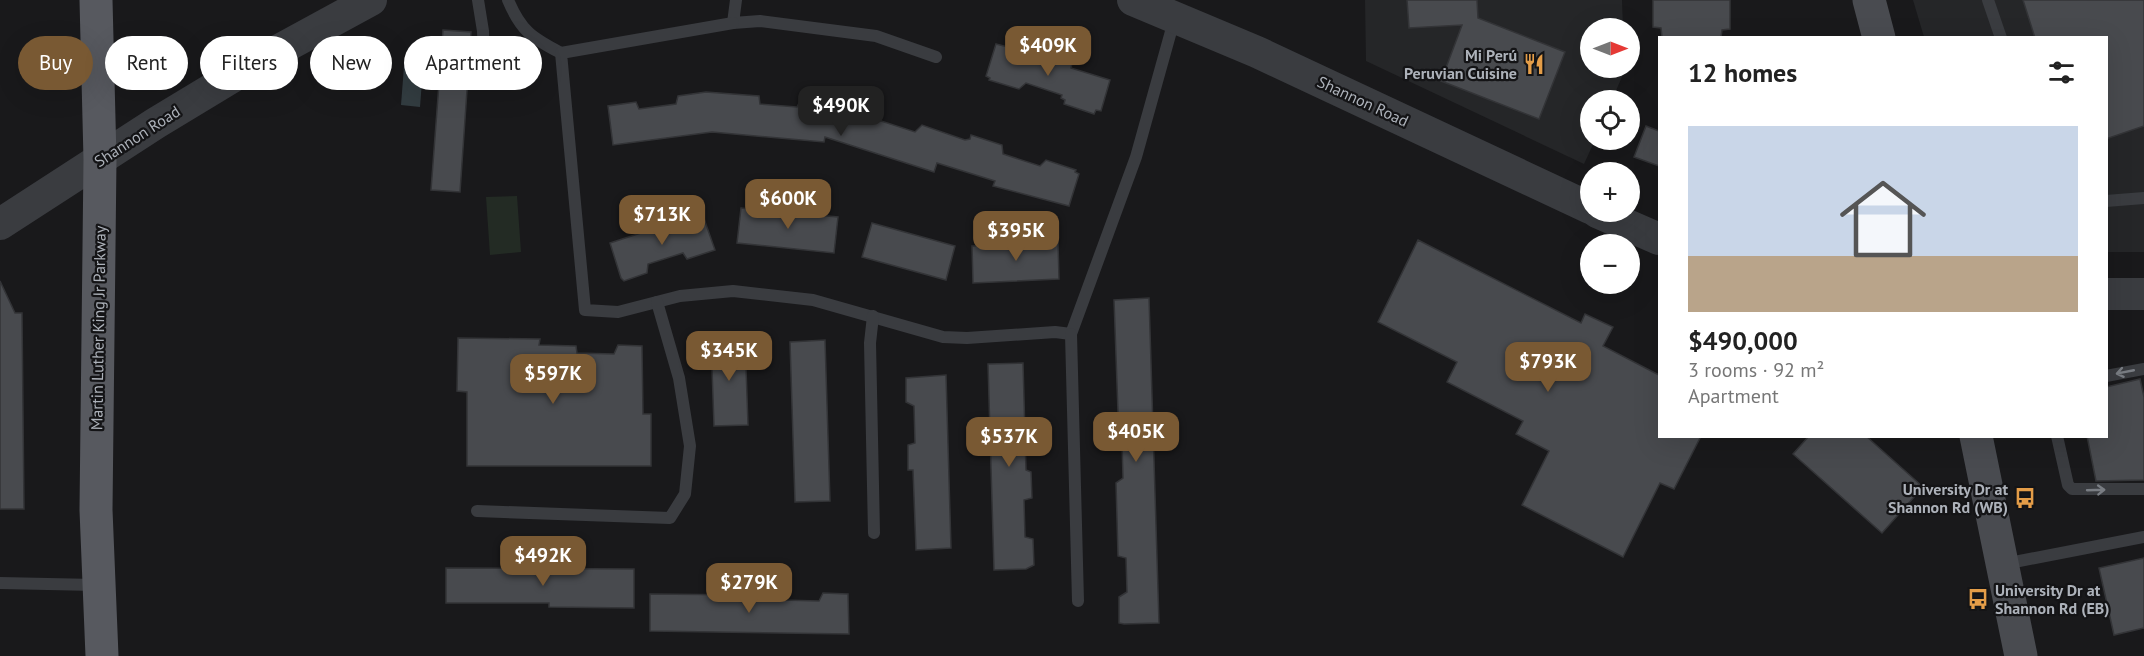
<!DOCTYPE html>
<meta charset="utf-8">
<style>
:root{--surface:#fff;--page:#f2f2f2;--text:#222;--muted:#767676;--accent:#795933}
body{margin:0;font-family:"PT Sans",sans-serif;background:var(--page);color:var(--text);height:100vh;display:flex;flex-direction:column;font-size:22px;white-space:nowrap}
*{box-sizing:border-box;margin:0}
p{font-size:20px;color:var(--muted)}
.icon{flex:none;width:33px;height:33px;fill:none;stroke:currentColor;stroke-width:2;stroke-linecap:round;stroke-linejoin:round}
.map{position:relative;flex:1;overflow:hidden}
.panel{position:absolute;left:1658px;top:36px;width:450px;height:402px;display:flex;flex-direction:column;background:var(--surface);border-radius:0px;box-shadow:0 6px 24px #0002}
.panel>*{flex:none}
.hud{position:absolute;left:18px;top:36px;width:570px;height:54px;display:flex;gap:12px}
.needle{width:39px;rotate:90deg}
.buttons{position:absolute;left:1580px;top:18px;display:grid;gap:12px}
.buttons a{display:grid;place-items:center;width:60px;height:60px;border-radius:50%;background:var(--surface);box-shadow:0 6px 24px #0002;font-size:30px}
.price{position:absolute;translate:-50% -51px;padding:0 14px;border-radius:12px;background:var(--accent);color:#fff;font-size:20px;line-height:39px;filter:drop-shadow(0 2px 3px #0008)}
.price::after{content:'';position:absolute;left:50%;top:36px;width:18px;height:14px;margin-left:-9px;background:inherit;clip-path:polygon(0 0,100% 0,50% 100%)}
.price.current{background:#222;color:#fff}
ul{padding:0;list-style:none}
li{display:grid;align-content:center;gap:12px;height:318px;padding:0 30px}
li span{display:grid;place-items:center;height:186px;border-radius:0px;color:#555}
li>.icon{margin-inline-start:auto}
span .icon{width:108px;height:108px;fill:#fffc;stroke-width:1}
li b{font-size:26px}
h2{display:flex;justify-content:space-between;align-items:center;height:72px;padding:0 30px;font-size:26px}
.pill{padding:0 21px;border-radius:27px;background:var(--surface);box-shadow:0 6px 24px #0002;font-size:21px;line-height:54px}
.pill.current{background:var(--accent);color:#fff}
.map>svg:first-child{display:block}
</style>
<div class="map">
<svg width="2144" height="656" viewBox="0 0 2144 656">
<rect width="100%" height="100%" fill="#19191b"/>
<g fill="#252628">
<polygon points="1365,0 1622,0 1623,28 1590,28 1590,68 1624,68 1624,72 1612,100 1590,100 1590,140 1595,140 1584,164 1366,61"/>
<polygon points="1913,0 2144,0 2144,252 2106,252 2106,38 1924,37"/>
</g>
<polygon fill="#232b24" points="517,196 521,252 490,255 486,197"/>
<polygon fill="#323c40" points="404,66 423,68 420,107 401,105"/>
<g fill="#484a4e" stroke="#333437" stroke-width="1.5">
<polygon points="1407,0 1477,0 1478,18 1565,52 1539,119 1441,81 1462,25 1409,28"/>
<polygon points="1653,0 1730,0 1730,29 1722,30 1721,37 1662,37 1661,28 1653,27"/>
<polygon points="2023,0 2144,0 2144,126 2106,139 2106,38 2035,38"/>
<polygon points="443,30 471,32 460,192 431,190"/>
<polygon points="996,44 1072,63 1071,68 1110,80 1101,111 1096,110 1094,114 1064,104 1065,100 1061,98 1062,95 1026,83 1019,89 989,80 990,78 986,76"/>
<polygon points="706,92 759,96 760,104 797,107 801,99 851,104 881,114 881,121 915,132 922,125 965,140 970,139 971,135 1002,145 1003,154 1040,166 1046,160 1076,170 1075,172 1079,174 1069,206 993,186 995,181 937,163 934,172 825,137 824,142 712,132 613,145 608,106 636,102 639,109 676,104 678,96"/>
<polygon points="1646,126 1659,131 1659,166 1634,157"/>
<polygon points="741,208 838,217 834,253 737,243"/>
<polygon points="702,213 715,250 687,259 683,253 648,264 647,273 624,281 621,278 610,243"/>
<polygon points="872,223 955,246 946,280 862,257"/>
<polygon points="1418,240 1581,323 1585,314 1613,327 1603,346 1659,375 1659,436 1701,436 1674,489 1660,483 1623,557 1522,505 1549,451 1516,434 1523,421 1447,382 1457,362 1378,322"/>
<polygon points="1058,242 1059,279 973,283 972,246"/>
<polygon points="0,281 15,313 22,313 24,509 0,509"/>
<polygon points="1149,298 1159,623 1124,624 1119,623 1119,597 1127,592 1126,558 1118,556 1116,483 1123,478 1122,443 1114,442 1113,416 1117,416 1118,412 1114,300"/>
<polygon points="458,338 540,339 539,345 576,346 577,353 614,354 618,345 642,346 643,414 651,414 651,466 467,466 467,392 457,391"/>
<polygon points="745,339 748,425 714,426 711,340"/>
<polygon points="825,340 830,501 795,502 790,342"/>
<polygon points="1023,363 1026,470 1031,472 1032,498 1024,500 1025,537 1033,539 1034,565 1026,569 994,570 988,364"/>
<polygon points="946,375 951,548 916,550 913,470 908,470 908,445 915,443 914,406 906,402 906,378"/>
<polygon points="2140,379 2144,397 2144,480 2096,481 2087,436 2106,436 2106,387"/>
<polygon points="1809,436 1866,436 1923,487 1882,533 1793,454"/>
<polygon points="2144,558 2144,628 2114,635 2099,568"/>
<polygon points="446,568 634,569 634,608 549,607 549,603 446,603"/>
<polygon points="752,592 781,593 782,600 819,601 823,593 848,594 849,634 650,631 650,594 752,595"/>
</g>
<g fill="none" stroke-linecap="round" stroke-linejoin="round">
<g stroke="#3a3c40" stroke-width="12">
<polyline points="478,0 483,31 484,59"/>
<path d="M 508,0 C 521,31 532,38 561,53"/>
<polyline points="736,0 733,23 760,21 876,36 936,57"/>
<polyline points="1988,0 2001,38"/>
<polyline points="733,23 561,53 585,310 618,312 680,296 733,291 813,300 943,337 967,338 1055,332 1071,334 1136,157 1175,17"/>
<polyline points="2106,201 2144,198"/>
<polyline points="873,316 870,343 874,533"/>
<polyline points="1071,334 1078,601"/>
<polyline points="2106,376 2144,369"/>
<polyline points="2057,436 2068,485 2072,489 2144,489"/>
<polyline points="477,511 670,518 685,494 690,446 679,378 657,302"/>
<polyline points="2004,564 2144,537"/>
<polyline points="0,583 96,585"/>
</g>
<g stroke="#3a3c40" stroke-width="32">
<polyline points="1133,0 1257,52 1590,208"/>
<polyline points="1597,212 1659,239"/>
<polyline points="0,224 156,123 257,62 371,0"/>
<polyline points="2106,294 2144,294"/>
</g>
<g stroke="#494b50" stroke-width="33">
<polyline points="1869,0 1879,38"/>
<polyline points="1976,436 2021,656"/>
</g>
<polyline stroke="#57595f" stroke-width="33" points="96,0 100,159 96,510 102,656"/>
</g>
<defs><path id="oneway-shaft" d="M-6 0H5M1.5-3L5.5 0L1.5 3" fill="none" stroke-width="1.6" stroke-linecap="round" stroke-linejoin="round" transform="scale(1.5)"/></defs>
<g stroke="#797d83">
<use href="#oneway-shaft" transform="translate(2125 372) rotate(169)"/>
<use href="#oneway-shaft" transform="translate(2096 490) rotate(-2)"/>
</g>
<defs>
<symbol id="restaurant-bare" viewBox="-9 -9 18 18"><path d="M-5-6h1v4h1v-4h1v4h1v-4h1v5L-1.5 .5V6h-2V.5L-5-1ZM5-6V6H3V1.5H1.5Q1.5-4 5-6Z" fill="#e49d48" stroke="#141416" stroke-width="2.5" paint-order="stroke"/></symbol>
<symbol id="bus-bare" viewBox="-9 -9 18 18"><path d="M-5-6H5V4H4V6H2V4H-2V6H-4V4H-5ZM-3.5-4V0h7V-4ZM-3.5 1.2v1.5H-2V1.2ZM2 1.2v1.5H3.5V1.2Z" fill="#e49d48" stroke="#141416" stroke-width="2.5" paint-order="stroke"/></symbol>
</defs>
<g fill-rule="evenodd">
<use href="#restaurant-bare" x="1519" y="49" width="30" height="30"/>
<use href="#bus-bare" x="2010" y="483" width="30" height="30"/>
<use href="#bus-bare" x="1963" y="584" width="30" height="30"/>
</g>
<g text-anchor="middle" stroke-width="4.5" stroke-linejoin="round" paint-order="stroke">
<g font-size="16" font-weight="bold" fill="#adb2ba" stroke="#141416" text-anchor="end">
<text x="1517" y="61">Mi Perú<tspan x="1517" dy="18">Peruvian Cuisine</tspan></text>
<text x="2008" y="495">University Dr at<tspan x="2008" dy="18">Shannon Rd (WB)</tspan></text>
<text x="1995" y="596" text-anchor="start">University Dr at<tspan x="1995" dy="18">Shannon Rd (EB)</tspan></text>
</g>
<g font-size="16" fill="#adb2ba" stroke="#141416">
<text transform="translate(1363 101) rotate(25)" y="6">Shannon Road</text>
<text transform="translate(137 136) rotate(-33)" y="6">Shannon Road</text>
<text transform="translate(98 328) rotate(-89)" y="6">Martin Luther King Jr Parkway</text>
</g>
</g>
</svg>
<div class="buttons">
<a><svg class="needle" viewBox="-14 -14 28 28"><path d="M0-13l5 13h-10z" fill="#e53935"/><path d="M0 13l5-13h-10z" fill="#767676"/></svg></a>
<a><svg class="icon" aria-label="locate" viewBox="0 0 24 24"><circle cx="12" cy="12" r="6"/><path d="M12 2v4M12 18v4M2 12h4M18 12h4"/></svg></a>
<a>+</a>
<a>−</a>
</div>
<b class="price" style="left:1048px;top:77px">$409K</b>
<b class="price current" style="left:841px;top:137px">$490K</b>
<b class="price" style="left:788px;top:230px">$600K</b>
<b class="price" style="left:662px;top:246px">$713K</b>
<b class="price" style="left:1016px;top:262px">$395K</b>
<b class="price" style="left:729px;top:382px">$345K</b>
<b class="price" style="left:1548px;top:393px">$793K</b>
<b class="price" style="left:553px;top:405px">$597K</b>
<b class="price" style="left:1136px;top:463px">$405K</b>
<b class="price" style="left:1009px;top:468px">$537K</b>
<b class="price" style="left:543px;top:587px">$492K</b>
<b class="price" style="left:749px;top:614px">$279K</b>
<div class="hud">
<a class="pill current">Buy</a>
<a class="pill">Rent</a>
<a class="pill">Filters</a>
<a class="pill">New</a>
<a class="pill">Apartment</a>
</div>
<section class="panel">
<h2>12 homes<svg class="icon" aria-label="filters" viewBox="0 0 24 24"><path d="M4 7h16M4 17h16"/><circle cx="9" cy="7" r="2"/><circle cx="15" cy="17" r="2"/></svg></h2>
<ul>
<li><span style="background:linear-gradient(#c9d6e8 70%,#b9a48a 0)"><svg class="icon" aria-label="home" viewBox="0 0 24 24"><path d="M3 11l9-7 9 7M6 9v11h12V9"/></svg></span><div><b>$490,000</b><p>3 rooms · 92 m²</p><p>Apartment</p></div></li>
</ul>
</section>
</div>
